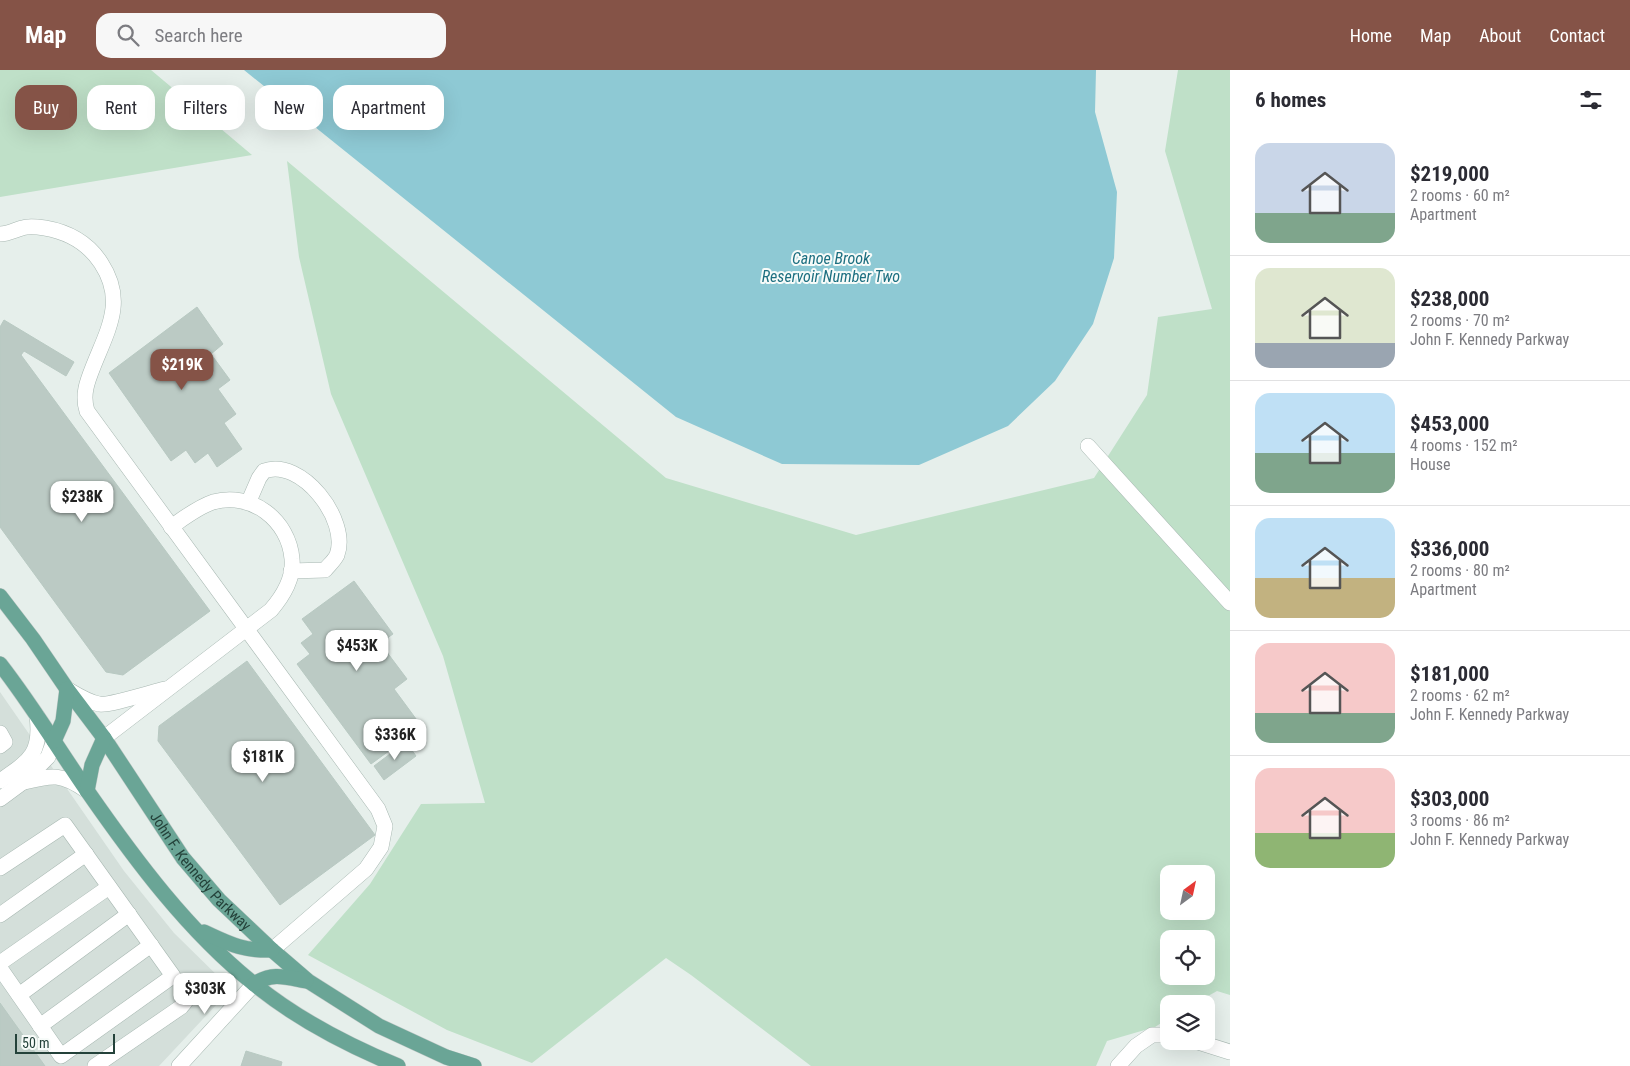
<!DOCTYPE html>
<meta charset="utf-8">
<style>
:root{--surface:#fff;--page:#f7f7f7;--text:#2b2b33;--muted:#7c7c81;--line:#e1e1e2;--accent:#855347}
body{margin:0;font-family:"Roboto Condensed",sans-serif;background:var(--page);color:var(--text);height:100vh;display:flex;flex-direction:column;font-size:19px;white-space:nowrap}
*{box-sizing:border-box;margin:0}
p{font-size:16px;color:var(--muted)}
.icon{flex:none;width:28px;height:28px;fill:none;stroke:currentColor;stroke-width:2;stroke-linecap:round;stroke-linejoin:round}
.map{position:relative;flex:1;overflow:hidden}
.side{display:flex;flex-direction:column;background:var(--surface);width:400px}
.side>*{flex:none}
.guide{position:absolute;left:15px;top:15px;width:475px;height:45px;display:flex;gap:10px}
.needle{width:32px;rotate:33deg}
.fabs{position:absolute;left:1160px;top:795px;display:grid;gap:10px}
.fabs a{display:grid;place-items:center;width:55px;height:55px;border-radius:10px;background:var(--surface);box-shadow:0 5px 20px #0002;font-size:25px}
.scale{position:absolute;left:15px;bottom:12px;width:100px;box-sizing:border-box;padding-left:5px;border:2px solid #24423a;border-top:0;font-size:14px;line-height:18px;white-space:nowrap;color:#24423a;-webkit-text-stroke:4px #f7fbf9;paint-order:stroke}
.price{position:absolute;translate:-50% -42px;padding:0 11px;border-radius:10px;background:#fff;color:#222;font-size:16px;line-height:32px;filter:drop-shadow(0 1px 2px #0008)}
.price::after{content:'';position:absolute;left:50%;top:30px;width:15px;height:11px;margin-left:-8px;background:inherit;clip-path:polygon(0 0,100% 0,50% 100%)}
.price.current{background:var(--accent);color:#fff}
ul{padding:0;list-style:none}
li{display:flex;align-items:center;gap:15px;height:125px;padding:0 25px}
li+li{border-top:1px solid var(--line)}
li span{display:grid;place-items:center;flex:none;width:140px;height:100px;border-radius:15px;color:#555}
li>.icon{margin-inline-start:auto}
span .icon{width:60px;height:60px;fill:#fffc;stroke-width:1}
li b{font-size:21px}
h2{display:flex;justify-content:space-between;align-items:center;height:60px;padding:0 25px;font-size:21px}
.chip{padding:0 18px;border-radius:15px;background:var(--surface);box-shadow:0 5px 20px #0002;font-size:18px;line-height:45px}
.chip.current{background:var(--accent);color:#fff}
header{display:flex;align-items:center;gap:30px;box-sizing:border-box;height:70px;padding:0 25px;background:var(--accent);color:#fff}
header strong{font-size:24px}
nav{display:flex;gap:28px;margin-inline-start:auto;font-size:18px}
.search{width:350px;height:45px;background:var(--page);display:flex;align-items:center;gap:12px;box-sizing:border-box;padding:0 18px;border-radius:15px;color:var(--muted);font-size:19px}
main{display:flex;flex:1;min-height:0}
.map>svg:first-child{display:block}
</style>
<header>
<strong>Map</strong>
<div class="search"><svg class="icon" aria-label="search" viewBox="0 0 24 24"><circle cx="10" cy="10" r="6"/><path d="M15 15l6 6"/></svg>Search here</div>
<nav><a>Home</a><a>Map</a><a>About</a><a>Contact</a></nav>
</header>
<main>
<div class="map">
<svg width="1230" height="996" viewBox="0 0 1230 996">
<rect width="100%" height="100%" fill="#e6efeb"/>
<polygon fill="#d4dfda" points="0,622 124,801 174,863 231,919 159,996 0,996"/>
<g fill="#bfe0c8" fill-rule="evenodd">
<polygon points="0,0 151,0 252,85 0,127"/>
<path d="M 1178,0 L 1230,0 L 1230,925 L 1217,921 L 1194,934 L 1169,934 L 1169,948 L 1155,957 L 1107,971 L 1096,996 L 811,996 L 691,905 L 666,888 L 532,993 L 447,960 L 308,885 L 370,814 L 421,734 L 485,733 L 443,586 L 331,324 L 299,187 L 287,91 L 666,408 L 856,465 L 1094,408 L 1147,325 L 1158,247 L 1212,239 L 1165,81 ZM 1169,804 L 1206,804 L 1206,841 L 1169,841 ZM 1169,869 L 1206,869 L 1206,906 L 1169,906 Z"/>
</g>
<polygon fill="#8ec9d4" points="244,0 1096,0 1095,42 1117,122 1114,188 1093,254 1055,311 1008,356 919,395 782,394 676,347"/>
<g fill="#bbcac4" stroke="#b8c9c2">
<polygon points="197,237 223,274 211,284 230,310 218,319 236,344 224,353 242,379 217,397 208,383 195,393 186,380 171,391 109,303"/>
<polygon points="4,250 74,292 66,306 24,281 21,285 210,541 123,605 106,602 0,457 0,257"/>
<polygon points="354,511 393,564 380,573 407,609 394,619 422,657 371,694 297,594 310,584 301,573 313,564 302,549"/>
<polygon points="247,591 375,765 280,835 158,671 159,656"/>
<polygon points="406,672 416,686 384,710 374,696"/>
<polygon points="0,933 45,996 0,996"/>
<polygon points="246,981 282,992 281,996 241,996"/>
</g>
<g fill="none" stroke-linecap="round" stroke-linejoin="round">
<defs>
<g id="minor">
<path d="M 0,164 C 8,164 15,160 22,158 C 28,156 38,157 45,158 C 68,162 88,173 101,193 C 126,231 108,259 93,297 C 87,312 82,325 87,341 L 378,739 L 385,756 L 381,777 L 366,799 L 272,880"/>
<polyline points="1088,376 1230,533"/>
<path d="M 249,431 L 259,408 L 264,401 C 301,387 350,450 337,485 C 334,491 329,495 325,500 L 291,501"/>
<path d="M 67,619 C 77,625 88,632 99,634 C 108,636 152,622 165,619"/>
<polyline points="0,663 5,672 0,676"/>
<path d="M 104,668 L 271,540 C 283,526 294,508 292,489 C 289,450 251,421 213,432 C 198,437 184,448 171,457"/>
<path d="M 0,711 C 29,691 42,684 37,646"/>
<path d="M 24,712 C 53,705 61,703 87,721"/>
<polyline points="0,729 23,712 48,687 54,671"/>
<polyline points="0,798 65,755 173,906 61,986 0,898"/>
<polyline points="0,845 86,784"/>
<polyline points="0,893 109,817"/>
<polyline points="19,925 129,844"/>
<polyline points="40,956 151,875"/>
<polyline points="1195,971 1230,982"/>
<path d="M 95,996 L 181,937 C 187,930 191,926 185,917"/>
<polyline points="179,996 254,914"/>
<polyline points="1118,996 1136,976 1152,965 1169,965"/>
</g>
<g id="major">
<path id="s1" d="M 0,526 L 33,569 L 67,619 L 104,668 L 183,788 L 219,830 L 272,880 L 308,911 L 379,956 L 446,987 L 474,996"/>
<path d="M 0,594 C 32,635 59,680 88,722 C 136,791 188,861 254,914 C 297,949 347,975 398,996"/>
<polyline points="54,671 63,651 67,619"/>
<polyline points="87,721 92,695 104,668"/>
<path d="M 204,862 C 230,874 242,881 272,880"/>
<path d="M 254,914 C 273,902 285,907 306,911"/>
</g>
</defs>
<use href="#minor" stroke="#a8b8b2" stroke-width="16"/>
<use href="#major" stroke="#c2cac8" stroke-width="16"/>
<use href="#minor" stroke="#fff" stroke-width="15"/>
<use href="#major" stroke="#6aa596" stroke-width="15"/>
</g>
<g text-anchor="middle" stroke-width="4" stroke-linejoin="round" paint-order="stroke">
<g font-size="15" fill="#24423a" stroke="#f7fbf9">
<text dy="5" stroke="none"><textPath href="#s1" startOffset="341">John F. Kennedy Parkway</textPath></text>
</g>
<g font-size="16" font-style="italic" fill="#1c6f80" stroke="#f7fbf9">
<text x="831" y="194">Canoe Brook<tspan x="831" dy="18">Reservoir Number Two</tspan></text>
</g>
</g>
</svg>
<div class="fabs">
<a><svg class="needle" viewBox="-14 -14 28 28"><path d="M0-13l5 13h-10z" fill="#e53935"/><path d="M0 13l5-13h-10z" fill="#7c7c81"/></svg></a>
<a><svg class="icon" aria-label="locate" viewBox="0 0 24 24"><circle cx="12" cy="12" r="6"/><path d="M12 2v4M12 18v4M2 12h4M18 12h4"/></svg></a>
<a><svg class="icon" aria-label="layers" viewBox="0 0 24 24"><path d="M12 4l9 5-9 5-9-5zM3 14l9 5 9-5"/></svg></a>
</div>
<div class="scale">50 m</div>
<b class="price current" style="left:182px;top:321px">$219K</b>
<b class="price" style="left:82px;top:453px">$238K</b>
<b class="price" style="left:357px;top:602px">$453K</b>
<b class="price" style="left:395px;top:691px">$336K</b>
<b class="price" style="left:263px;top:713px">$181K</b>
<b class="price" style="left:205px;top:945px">$303K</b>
<div class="guide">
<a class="chip current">Buy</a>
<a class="chip">Rent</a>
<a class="chip">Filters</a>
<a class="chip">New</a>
<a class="chip">Apartment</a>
</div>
</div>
<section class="side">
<h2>6 homes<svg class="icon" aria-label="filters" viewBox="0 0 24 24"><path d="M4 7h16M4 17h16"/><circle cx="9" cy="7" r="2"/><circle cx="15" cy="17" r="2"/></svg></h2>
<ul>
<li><span style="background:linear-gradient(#c9d6e8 70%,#7fa58c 0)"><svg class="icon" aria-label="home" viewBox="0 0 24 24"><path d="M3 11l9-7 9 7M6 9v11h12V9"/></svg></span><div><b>$219,000</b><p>2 rooms · 60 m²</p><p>Apartment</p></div></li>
<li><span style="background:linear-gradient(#dfe7d0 75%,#9aa5b1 0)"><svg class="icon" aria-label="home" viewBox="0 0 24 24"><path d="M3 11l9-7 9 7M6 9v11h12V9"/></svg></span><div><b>$238,000</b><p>2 rooms · 70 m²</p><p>John F. Kennedy Parkway</p></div></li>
<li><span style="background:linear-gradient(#bfe0f5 60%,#7fa58c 0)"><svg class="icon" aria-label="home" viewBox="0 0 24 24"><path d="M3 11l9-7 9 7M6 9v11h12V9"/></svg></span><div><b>$453,000</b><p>4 rooms · 152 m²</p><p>House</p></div></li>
<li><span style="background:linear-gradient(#bfe0f5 60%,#c2b280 0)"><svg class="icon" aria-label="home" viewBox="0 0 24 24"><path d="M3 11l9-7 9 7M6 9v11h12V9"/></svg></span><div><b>$336,000</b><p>2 rooms · 80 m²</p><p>Apartment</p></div></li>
<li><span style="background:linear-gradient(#f6c9c9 70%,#7fa58c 0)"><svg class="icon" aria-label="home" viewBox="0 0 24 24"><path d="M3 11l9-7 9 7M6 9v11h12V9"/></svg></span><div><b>$181,000</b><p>2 rooms · 62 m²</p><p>John F. Kennedy Parkway</p></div></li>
<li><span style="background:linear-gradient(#f6c9c9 65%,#8fb573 0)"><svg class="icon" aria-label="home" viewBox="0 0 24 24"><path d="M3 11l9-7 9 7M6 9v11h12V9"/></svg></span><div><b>$303,000</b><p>3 rooms · 86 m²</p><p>John F. Kennedy Parkway</p></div></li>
</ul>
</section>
</main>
